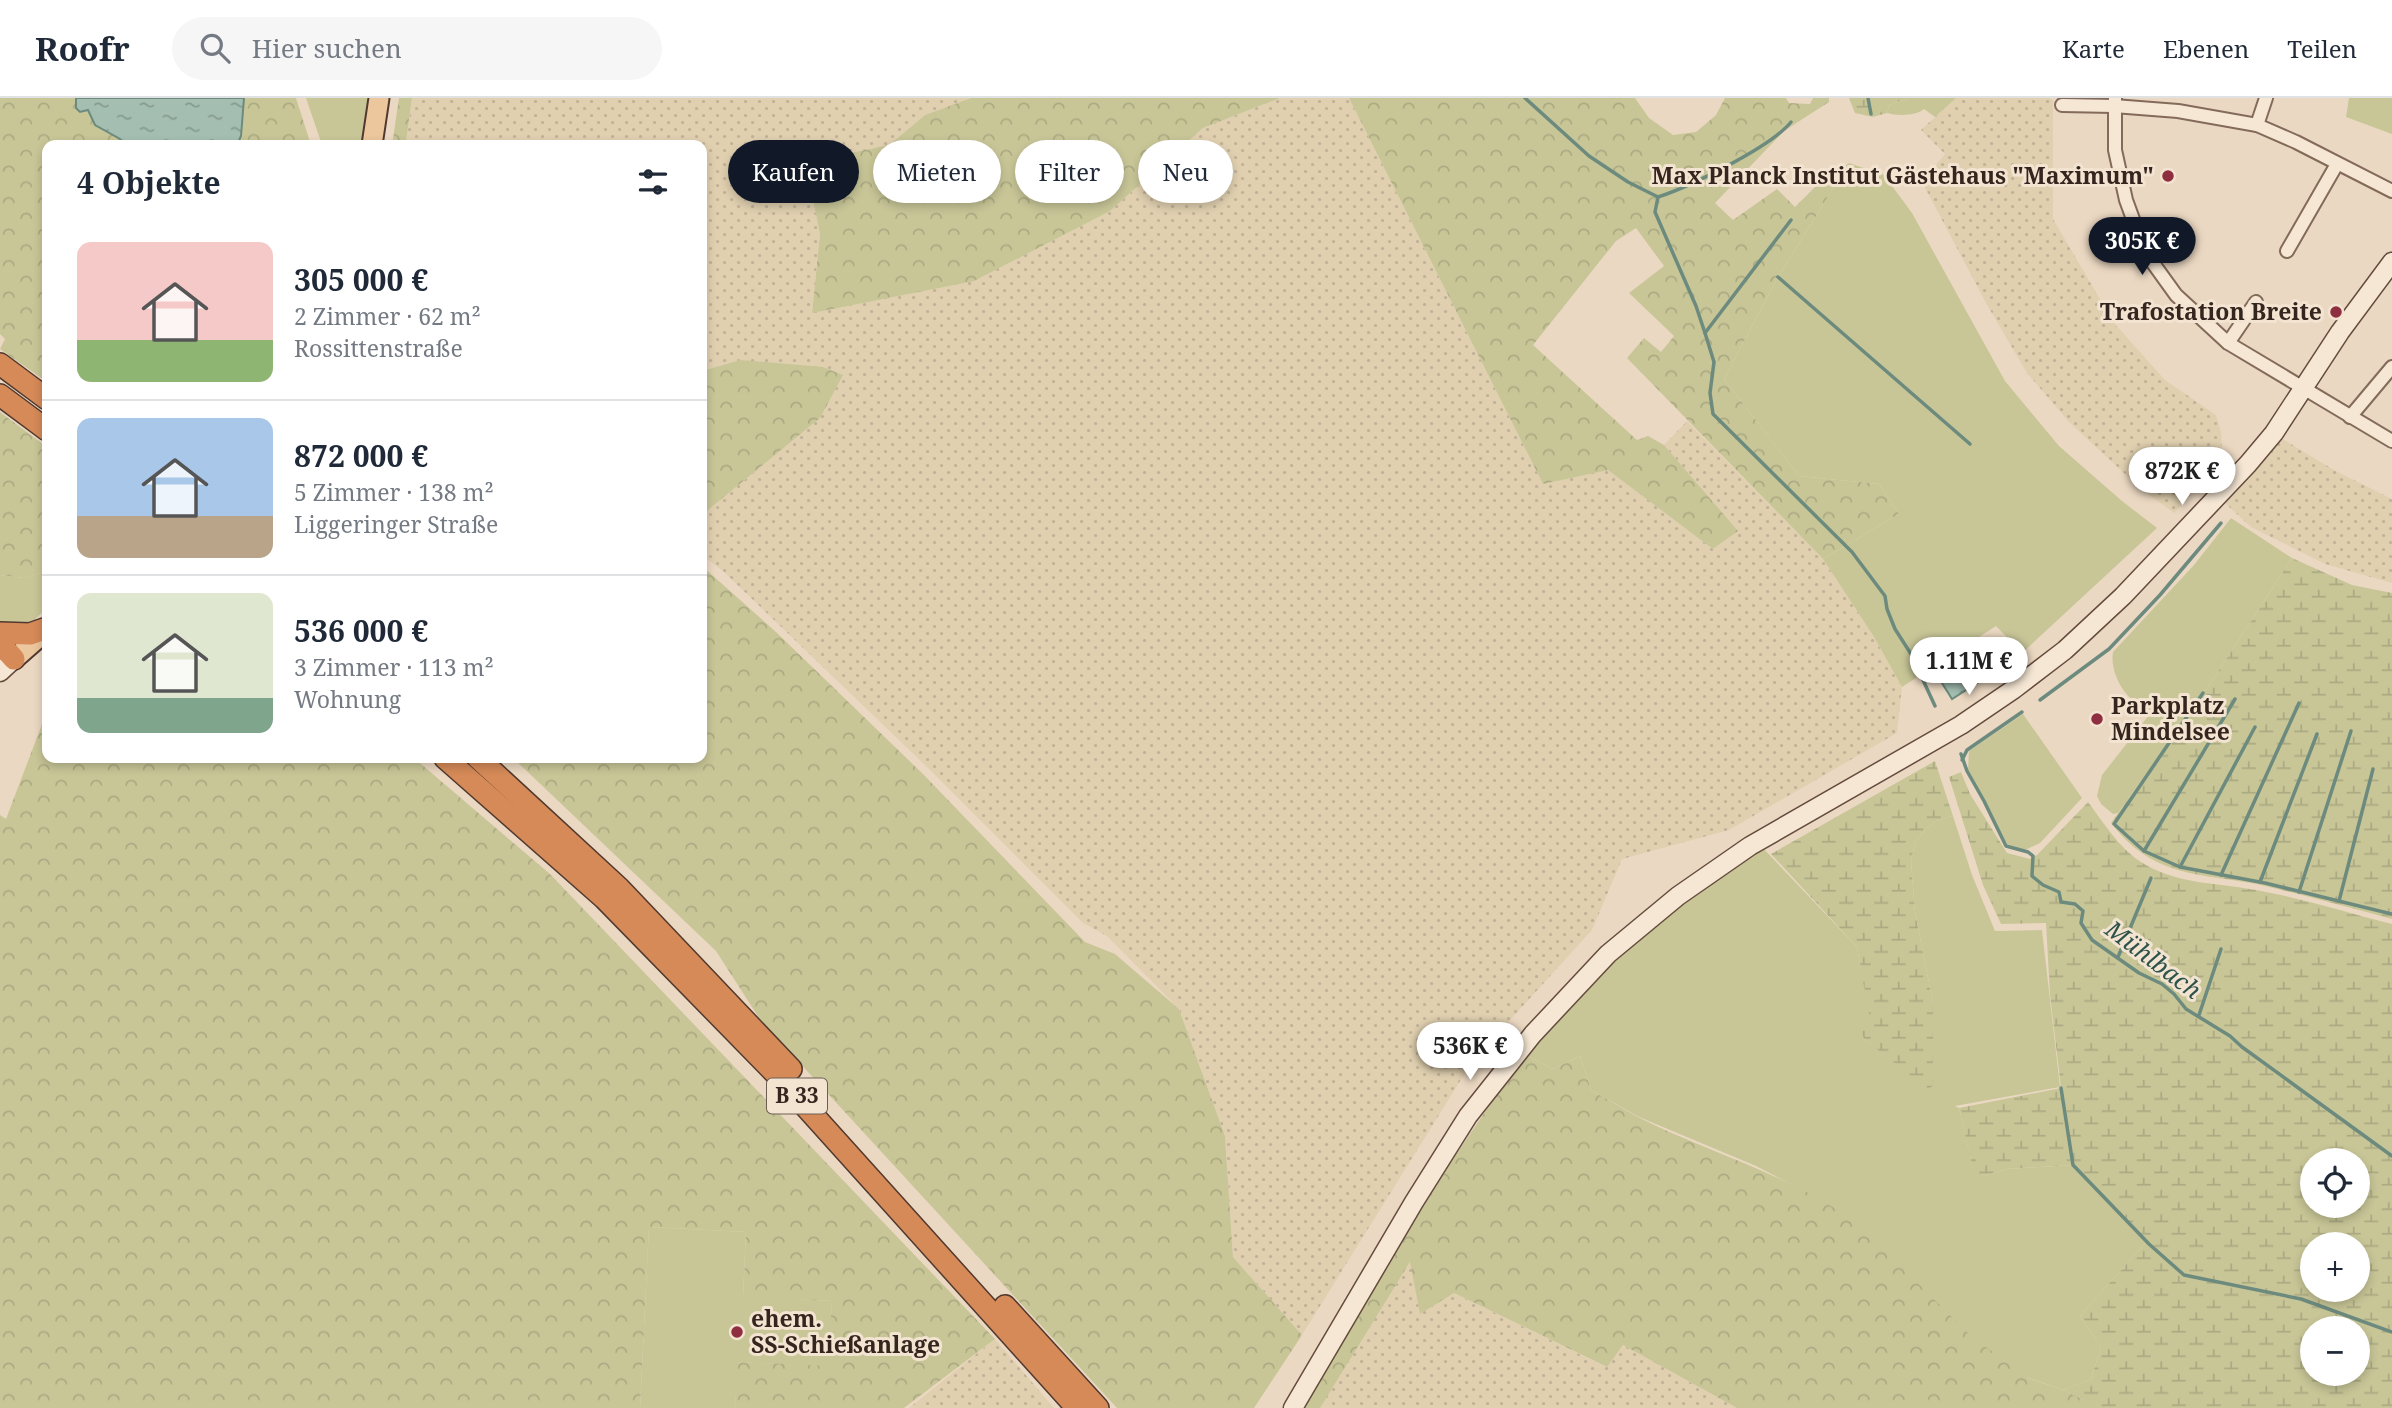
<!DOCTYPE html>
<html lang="de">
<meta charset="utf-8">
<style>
:root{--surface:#fff;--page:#f6f6f7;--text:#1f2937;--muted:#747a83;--line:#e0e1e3;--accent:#111827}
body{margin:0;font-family:"Noto Serif",serif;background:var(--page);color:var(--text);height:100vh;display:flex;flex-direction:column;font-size:26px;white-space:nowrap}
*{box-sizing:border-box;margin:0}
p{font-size:23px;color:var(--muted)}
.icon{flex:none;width:38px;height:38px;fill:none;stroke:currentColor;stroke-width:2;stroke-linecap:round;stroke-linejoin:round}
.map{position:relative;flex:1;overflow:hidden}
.drawer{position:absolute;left:42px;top:42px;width:665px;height:623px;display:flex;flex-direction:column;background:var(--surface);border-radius:14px;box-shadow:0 4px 10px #0003}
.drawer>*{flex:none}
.top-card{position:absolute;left:728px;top:42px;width:665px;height:63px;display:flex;gap:14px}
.tools{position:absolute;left:2300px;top:1050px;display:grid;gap:14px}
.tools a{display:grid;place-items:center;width:70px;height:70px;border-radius:50%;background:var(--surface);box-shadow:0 4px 10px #0003;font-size:35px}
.price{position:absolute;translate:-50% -60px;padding:0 16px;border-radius:24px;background:#fff;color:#222;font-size:23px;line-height:46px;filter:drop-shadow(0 2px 4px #0008)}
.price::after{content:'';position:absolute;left:50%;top:42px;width:21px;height:16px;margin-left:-10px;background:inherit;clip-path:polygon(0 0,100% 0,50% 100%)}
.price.current{background:var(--accent);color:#fff}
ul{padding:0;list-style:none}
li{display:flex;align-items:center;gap:21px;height:175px;padding:0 35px}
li+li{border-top:2px solid var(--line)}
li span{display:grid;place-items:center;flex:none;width:196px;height:140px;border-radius:14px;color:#555}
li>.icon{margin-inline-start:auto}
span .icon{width:84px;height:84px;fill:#fffc;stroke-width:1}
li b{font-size:30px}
h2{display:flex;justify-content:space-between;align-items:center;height:84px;padding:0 35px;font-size:30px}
.chip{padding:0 24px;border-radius:32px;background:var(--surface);box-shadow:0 4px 10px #0003;font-size:24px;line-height:63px}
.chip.current{background:var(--accent);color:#fff}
header{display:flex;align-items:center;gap:42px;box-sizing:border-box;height:98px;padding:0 35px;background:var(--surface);border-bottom:2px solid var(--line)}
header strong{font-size:33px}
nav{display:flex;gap:38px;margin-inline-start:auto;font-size:24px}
.search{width:490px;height:63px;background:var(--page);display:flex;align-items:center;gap:18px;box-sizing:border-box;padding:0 24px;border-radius:38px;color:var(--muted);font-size:26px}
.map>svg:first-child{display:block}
</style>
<header>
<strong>Roofr</strong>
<div class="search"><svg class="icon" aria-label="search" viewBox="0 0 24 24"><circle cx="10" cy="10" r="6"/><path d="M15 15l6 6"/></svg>Hier suchen</div>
<nav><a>Karte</a><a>Ebenen</a><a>Teilen</a></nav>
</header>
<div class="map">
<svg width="2392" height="1310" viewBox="0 0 2392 1310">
<defs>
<pattern id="farmland-dots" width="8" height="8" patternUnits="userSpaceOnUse" patternTransform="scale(1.75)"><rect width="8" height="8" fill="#e0d0b0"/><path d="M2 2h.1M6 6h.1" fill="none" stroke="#c1b297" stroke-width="1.8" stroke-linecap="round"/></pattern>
<pattern id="forest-crowns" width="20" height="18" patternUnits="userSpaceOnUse" patternTransform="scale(1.75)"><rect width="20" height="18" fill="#c8c697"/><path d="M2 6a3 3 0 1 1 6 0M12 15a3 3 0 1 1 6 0" fill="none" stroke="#acaa82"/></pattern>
<pattern id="wetland-marsh" width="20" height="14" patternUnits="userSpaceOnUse" patternTransform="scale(1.75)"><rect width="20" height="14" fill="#c8c697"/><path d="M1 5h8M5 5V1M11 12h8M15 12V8" fill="none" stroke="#acaa82"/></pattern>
<pattern id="water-ripples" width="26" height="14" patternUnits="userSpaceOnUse" patternTransform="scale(1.75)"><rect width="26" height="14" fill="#a4beb2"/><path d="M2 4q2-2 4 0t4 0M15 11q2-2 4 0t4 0" fill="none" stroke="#869a90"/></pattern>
</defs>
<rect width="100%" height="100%" fill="#ebd8c2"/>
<g fill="url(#farmland-dots)">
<polygon points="412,0 971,0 925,17 889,47 805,64 820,136 812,214 1110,113 1203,30 1280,0 1349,0 1543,386 1608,371 1713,451 1737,433 1664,347 1687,323 1823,461 1874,539 1902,589 1897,635 1729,732 1622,761 1592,832 1472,964 1302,1237 1233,1159 1225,1038 1179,911 1107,838 1083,825 928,670 724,474 702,457 702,417 820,320 740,262 702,273 702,47 408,47 406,44"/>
<polygon points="1956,0 2050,0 2053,2 2053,121 2114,225 2165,282 2216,317 2221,334 2222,354 2211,375 2174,415 2140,390 2069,324 2027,275 1986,205 1922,84 1945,56 1921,32"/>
<polygon points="2281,340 2334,372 2392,401 2392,485 2325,466 2251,429 2225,405"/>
<polygon points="1411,1163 1454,1195 1606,1269 1623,1247 1737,1310 1317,1310"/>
<polygon points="995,1241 1054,1310 909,1310"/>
</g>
<g fill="#c8c697">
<polygon points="306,0 367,0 367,38 364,47 322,47"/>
<path d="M 1909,0 L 1956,0 L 1935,19 L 1924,11 C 1916,18 1897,18 1887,15 L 1889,7 L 1902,2 L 1906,3 Z"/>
<polygon points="2349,0 2392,0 2392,36 2346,19"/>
<polygon points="1849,65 1884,77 1912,115 2005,283 2059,348 2122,403 2157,430 2022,555 1996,528 1902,589 1874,539 1823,461 1899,416 1879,386 1799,378 1724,281 1778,179"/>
<path d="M 2231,420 L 2292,460 L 2206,592 L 2118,715 L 2113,716 L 2101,706 L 2097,698 L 2102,677 L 2153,612 C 2129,609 2109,577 2113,554 L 2194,467 Z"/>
<polygon points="47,473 47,510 34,522 8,530 0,526 0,477 24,480"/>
<polygon points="2023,616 2082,700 2040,745 2025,752 2007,746 1968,672 1969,653"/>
<polygon points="1953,718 1972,777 1995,833 2042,832 2060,989 1955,1008 1959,1010 1974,1075 1985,1078 2006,1071 2073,1067 2147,1143 2080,1218 2101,1249 2091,1281 2063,1292 2026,1279 1970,1238 1859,1128 1796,1089 1756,1068 1639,1019 1591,992 1580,958 1553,971 1526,957 1592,880 1682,800 1761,748 1857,849 1871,923 1864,941 1929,990 1933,988 1933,905 1915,814 1911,763 1915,745 1925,732 1936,723"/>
<polygon points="649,1129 746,1134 743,1198 832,1203 829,1269 738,1264 735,1310 640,1310"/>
</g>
<g fill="url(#forest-crowns)">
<polygon points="0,0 76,0 76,10 80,14 88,12 102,32 120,41 124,47 47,47 47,284 0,251 5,241 0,236"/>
<polygon points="244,0 296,0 311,47 237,47 241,38"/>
<polygon points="399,0 412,0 406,44 408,47 392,47"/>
<polygon points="971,0 1280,0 1203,30 1110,113 974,183 812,215 820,136 805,64 889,47 925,17"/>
<polygon points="1349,0 1635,0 1649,20 1673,37 1696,34 1716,17 1725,0 1786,0 1789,5 1810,6 1813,0 1829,0 1829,4 1784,33 1715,105 1733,122 1777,91 1795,109 1818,86 1849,65 1778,179 1724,281 1799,378 1879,386 1899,416 1823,461 1627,260 1644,240 1661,254 1674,238 1629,195 1664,168 1636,130 1616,143 1533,247 1637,342 1648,338 1664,347 1738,433 1713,451 1608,372 1543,386"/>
<polygon points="740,262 823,269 843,277 820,320 702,417 702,273"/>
<polygon points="0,314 47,349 47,473 24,480 0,477"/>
<polygon points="702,468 776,534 923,676 1085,844 1115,856 1179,911 1225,1038 1233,1159 1302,1237 1254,1310 1117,1310 761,923 716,853 513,660 702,660"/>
<polygon points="47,613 47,660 414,660 550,776 995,1241 904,1310 735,1310 737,1264 828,1268 832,1203 743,1199 746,1134 649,1129 640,1310 0,1310 0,717 6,721"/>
<path d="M 1526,957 L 1553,971 L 1580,958 L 1591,992 C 1607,1001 1622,1010 1638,1019 C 1711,1056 1793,1077 1859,1127 L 1971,1238 L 2028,1280 L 2063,1292 L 2102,1310 L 1737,1310 L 1623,1247 L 1607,1269 L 1454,1195 L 1420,1216 L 1410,1164 L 1320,1310 L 1299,1310 C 1372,1191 1442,1069 1526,957 Z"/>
</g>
<g fill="url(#wetland-marsh)" fill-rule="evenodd">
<polygon points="1849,0 1909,0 1906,3 1902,2 1889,7 1887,15 1873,19 1855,15"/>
<path d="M 2292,460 L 2352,487 L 2392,495 L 2392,821 C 2348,809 2305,797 2261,787 C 2197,774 2155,781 2111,725 L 2206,592 Z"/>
<polygon points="1935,663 1953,718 1936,723 1925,732 1915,745 1911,763 1915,814 1933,905 1933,988 1928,991 1864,941 1859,923 1870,922 1857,849 1771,756"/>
<path d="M 1961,674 L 1970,696 L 2007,755 L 2030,761 L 2037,757 L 2088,704 C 2104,725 2119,750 2141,764 C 2176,787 2223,785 2261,793 C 2305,801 2349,815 2392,826 L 2392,1310 L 2101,1310 L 2063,1292 L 2091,1281 L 2101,1249 L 2080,1218 L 2147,1143 L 2073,1067 L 2006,1071 L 1985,1078 L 1974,1076 L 1959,1010 L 2061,990 L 2050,897 L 2046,825 L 2001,826 L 1983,787 L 1949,679 ZM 2357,1062 L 2357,1108 L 2312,1108 L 2312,1062 ZM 2312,1146 L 2357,1146 L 2357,1192 L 2312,1192 ZM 2312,1230 L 2357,1230 L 2357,1276 L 2312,1276 Z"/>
</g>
<g fill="url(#water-ripples)" stroke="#6c8b7e" stroke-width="2">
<polygon points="76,0 244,0 241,38 237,47 124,47 120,41 95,27 88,12 80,14 76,10"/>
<polygon points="1998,549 2008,565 1952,601 1942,585"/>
</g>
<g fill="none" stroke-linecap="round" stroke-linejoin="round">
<g stroke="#6c8b7e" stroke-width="3.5">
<polyline points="1525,0 1589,58 1628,84 1658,99"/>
<polyline points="1868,0 1871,16"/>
<polyline points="1791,122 1705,235 1714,264 1710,295 1713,316 1852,454 1885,498 1887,511 1895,531 1911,556 1935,608"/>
<polyline points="1778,179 1970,346"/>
<path d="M 1705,235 L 1696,208 L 1655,114 L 1658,99 C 1689,89 1771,49 1791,24"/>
<polyline points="2203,595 2114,726 2144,753 2180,769 2265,785 2392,816"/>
<polyline points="2040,602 2109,551 2160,497 2221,425"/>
<polyline points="1961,656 1967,673 1984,703 2006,748 2028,754 2033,758 2032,778 2043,787 2059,794 2061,804 2075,806 2083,813 2081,825 2092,842 2139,875 2162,886 2174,896 2186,911 2230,938 2242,949 2392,1058"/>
<polyline points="1962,662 1967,652 2022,614"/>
<polyline points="2144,753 2235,601"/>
<polyline points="2180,769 2255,629"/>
<polyline points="2221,777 2299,605"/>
<polyline points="2260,784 2317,636"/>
<polyline points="2299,794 2351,633"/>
<polyline points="2339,803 2373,671"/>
<polyline points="2118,859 2151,780"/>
<polyline points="2199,917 2221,851"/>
<polyline points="2061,990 2073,1067 2149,1146 2184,1177 2301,1201 2392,1234"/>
</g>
<defs>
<g id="street">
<polyline points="2115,0 2115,52 2126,102 2145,154 2176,197 2228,245 2392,343"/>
<polyline points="2062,7 2114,8 2178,13 2257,27 2296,44 2392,93"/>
<polyline points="2257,27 2266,0"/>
<polyline points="2287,153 2337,66"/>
<polyline points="2228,245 2256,204"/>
<polyline points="2350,319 2392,269"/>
</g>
<g id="secondary">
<polyline points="0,574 14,561"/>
<polyline points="1293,1310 1414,1104 1468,1018 1533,936 1608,856 1678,798 1750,748 1961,627 2014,591 2065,552 2123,498 2248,366 2274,335 2340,234 2392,164"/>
</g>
<g id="primary">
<polyline points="372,47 379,0"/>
<polyline points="14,561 47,532"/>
</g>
<g id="highway">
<polyline points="0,266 47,301"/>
<polyline points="0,297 47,332"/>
<polyline points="0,535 30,536 47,530"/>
<polyline points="0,545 14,561"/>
<polyline points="445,660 604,800 778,978 1077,1310"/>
<polyline points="478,660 619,790 791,971"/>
<polyline points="1005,1208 1098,1310"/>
</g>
</defs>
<use href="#street" stroke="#836a5a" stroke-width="16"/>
<use href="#secondary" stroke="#654b3e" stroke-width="21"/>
<use href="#primary" stroke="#51392f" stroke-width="23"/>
<use href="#highway" stroke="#51392f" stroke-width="24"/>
<use href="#street" stroke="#f6e7d4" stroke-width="12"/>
<use href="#secondary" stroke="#f6e7d4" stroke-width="18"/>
<use href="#primary" stroke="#ecc69c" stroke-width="19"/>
<use href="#highway" stroke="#d58a57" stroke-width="21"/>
</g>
<g fill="#8e2e3e" stroke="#f3e4d1" stroke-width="2.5">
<circle cx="2168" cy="78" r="7"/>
<circle cx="2336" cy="214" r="7"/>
<circle cx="2097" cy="621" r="7"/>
<circle cx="737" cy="1234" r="7"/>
</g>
<g text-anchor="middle" stroke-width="6" stroke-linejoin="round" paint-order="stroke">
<rect fill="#f3e4d1" stroke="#6d5e54" stroke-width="2" x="767" y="980.5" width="60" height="35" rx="5"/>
<g font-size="21" font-weight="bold" fill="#34251e">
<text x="797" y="1005">B 33</text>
</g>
<g font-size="23" font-weight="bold" fill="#34251e" stroke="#f3e4d1" text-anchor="end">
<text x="2154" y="86">Max Planck Institut Gästehaus "Maximum"</text>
<text x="2322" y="222">Trafostation Breite</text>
<text x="2111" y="616" text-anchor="start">Parkplatz<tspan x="2111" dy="26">Mindelsee</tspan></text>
<text x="751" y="1229" text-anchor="start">ehem.<tspan x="751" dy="26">SS-Schießanlage</tspan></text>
</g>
<g font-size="24" font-style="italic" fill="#2e534b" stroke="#f3e4d1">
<text transform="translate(2153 862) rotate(37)" y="8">Mühlbach</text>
</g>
</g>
</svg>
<div class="tools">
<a><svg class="icon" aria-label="locate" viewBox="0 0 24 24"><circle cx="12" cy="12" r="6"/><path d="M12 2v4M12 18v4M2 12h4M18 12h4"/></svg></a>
<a>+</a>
<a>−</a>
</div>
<b class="price current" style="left:2142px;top:179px">305K €</b>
<b class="price" style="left:2182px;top:409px">872K €</b>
<b class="price" style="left:1969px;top:599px">1.11M €</b>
<b class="price" style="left:1470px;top:984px">536K €</b>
<div class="top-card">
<a class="chip current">Kaufen</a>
<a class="chip">Mieten</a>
<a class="chip">Filter</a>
<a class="chip">Neu</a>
</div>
<section class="drawer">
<h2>4 Objekte<svg class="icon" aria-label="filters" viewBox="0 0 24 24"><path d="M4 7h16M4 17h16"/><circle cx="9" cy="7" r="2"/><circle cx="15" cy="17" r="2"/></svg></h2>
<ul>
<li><span style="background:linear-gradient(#f6c9c9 70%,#8fb573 0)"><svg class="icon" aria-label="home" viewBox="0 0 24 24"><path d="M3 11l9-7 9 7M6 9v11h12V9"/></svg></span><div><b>305 000 €</b><p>2 Zimmer · 62 m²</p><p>Rossittenstraße</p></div></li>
<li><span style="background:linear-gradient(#a9c7e8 70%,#b9a48a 0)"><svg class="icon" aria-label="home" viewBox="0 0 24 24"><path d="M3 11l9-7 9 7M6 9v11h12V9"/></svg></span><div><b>872 000 €</b><p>5 Zimmer · 138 m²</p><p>Liggeringer Straße</p></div></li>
<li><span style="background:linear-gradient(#dfe7d0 75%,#7fa58c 0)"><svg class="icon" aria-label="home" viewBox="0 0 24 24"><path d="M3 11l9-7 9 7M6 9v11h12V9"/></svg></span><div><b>536 000 €</b><p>3 Zimmer · 113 m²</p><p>Wohnung</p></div></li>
</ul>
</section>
</div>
